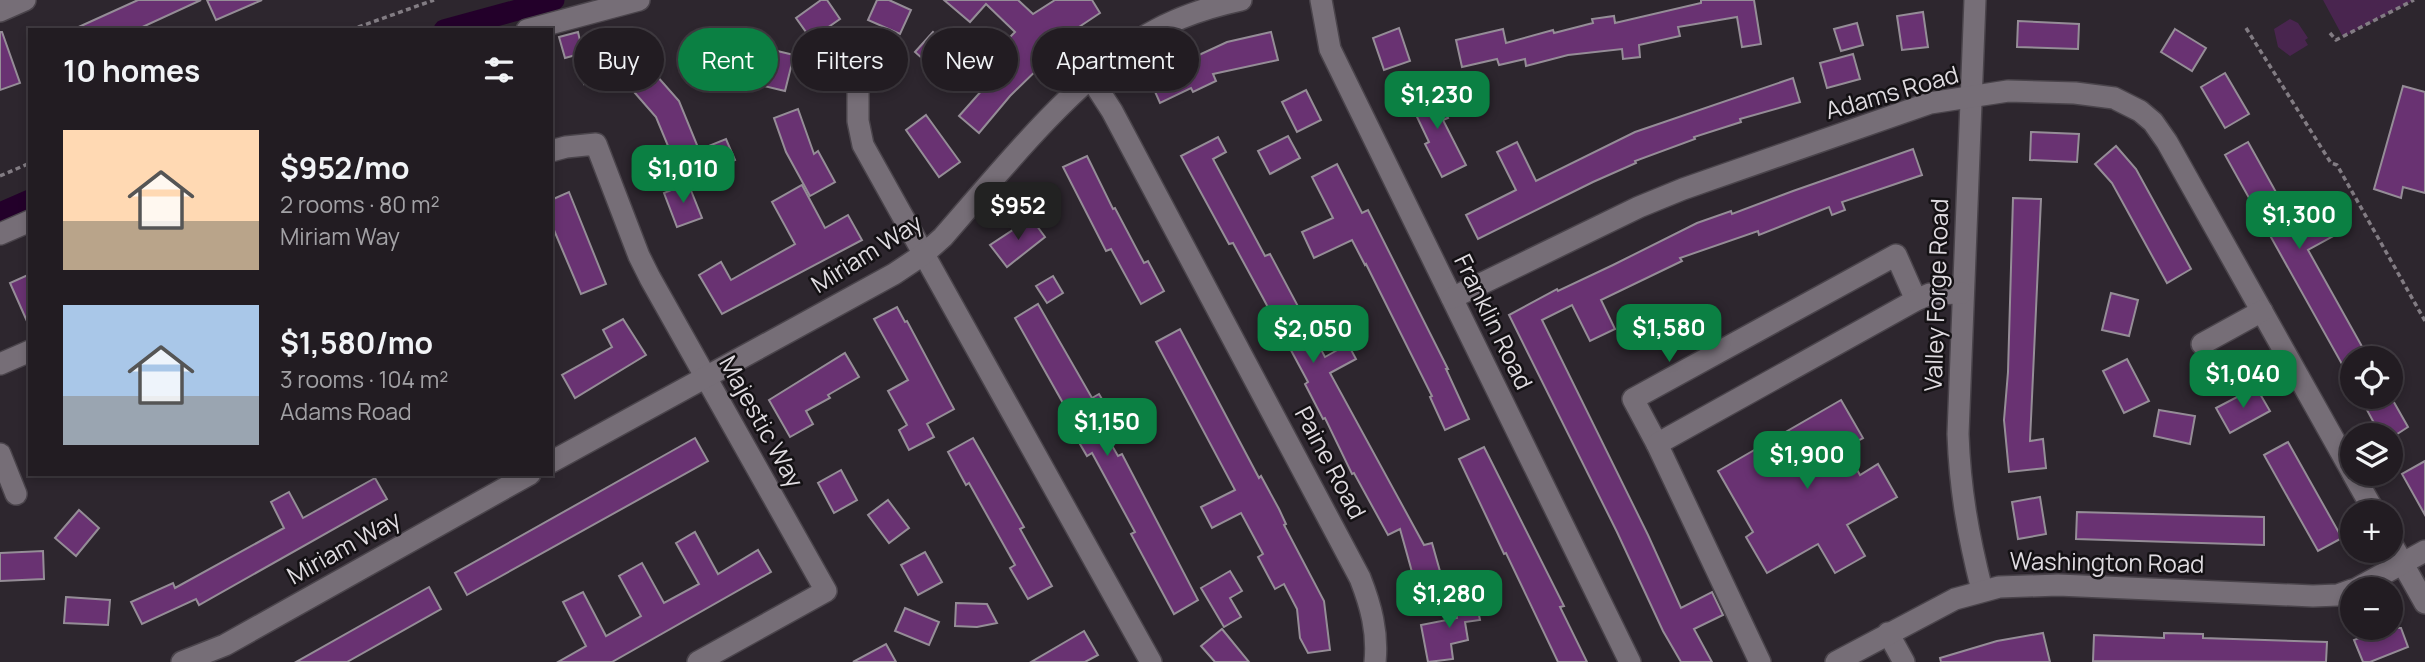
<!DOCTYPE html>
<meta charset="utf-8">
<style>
:root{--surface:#221c22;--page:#2e292f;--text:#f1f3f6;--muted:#a2a1a5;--line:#3f3a40;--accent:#0b8043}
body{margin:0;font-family:Manrope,sans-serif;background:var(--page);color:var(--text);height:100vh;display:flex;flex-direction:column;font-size:26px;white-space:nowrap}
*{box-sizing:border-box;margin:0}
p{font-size:23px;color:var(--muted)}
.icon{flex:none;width:38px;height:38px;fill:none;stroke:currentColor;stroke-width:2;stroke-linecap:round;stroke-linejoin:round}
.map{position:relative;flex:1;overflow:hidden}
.panel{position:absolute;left:28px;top:28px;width:525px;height:448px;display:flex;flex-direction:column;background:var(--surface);border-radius:0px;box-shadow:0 4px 10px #0003,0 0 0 2px var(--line)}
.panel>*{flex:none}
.hud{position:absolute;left:574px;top:28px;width:665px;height:63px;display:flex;gap:14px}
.buttons{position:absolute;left:2340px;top:346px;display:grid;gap:14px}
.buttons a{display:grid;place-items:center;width:63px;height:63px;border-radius:50%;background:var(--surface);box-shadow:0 4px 10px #0003,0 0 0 2px var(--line);font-size:35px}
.price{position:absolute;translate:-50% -60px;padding:0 16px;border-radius:14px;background:var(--accent);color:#fff;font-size:23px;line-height:46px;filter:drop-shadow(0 2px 4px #0008)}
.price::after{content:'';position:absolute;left:50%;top:42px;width:21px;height:16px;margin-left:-10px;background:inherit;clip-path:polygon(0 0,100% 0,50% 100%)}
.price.selected{background:#222;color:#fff}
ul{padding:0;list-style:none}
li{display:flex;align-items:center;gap:21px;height:175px;padding:0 35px}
li span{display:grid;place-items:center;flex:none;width:196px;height:140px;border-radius:0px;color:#555}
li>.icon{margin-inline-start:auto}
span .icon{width:84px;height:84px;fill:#fffc;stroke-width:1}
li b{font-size:30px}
h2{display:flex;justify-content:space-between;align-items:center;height:84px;padding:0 35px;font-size:30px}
.pill{padding:0 24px;border-radius:32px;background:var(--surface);box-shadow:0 4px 10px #0003,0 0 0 2px var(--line);font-size:24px;line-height:63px}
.pill.selected{background:var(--accent);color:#fff}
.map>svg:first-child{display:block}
</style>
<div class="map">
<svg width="2425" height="662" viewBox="0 0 2425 662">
<rect width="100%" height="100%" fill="#2d262e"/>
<g fill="#49254f">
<polygon points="2323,0 2414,0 2343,37"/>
<polygon points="2290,19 2298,23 2308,38 2305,40 2308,45 2290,56 2278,47 2274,29"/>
</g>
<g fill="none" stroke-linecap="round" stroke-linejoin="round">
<g stroke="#23002a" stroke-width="21">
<polyline points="444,30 554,0"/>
<polyline points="0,213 30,200"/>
</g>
</g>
<g fill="#693272" stroke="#958d97" stroke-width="2">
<polygon points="138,0 201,0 136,30 72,30"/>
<polygon points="207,0 262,0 216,20"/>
<polygon points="821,0 827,0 840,19 811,39 796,18"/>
<polygon points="877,0 889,0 911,10 900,34 868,20"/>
<polygon points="944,0 1018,0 1033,14 1055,0 1092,0 1100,13 1040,53 1047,60 1010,96 979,133 959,116 1001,69 990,57 1015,32 986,4 970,22"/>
<polygon points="1701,0 1754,0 1761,44 1742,47 1737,17 1678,27 1680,36 1639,45 1640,57 1623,59 1622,49 1568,55 1526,66 1525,59 1499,65 1497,59 1462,67 1456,40 1503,29 1506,43 1553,30 1554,33 1593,23 1592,19 1614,16 1615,23 1701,3"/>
<polygon points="1923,12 1928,47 1902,50 1897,16"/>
<polygon points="2018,21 2079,24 2078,49 2017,47"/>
<polygon points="1857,23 1863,45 1841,51 1834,29"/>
<polygon points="1399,28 1410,61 1384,70 1373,38"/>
<polygon points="2175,29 2206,48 2192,71 2161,52"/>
<polygon points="0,32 2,32 20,83 0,90"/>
<polygon points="578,32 583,53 565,58 559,37"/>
<polygon points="933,32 960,56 942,76 915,52"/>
<polygon points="1271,32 1278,60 1213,74 1216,81 1193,92 1191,88 1160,103 1149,78 1227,42"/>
<polygon points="769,49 794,55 785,91 760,85"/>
<polygon points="617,51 620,79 584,84 580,56"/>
<polygon points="1853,54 1860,79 1827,88 1820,63"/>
<polygon points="649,67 679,101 699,150 726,139 735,160 683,182 656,117 628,85"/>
<polygon points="2225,73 2249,114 2225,128 2201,87"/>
<polygon points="1793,78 1800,102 1740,119 1741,122 1694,137 1695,139 1635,161 1636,163 1593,182 1478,239 1466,215 1516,190 1497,152 1517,142 1536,181 1635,132"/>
<polygon points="1433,86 1448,118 1443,120 1466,165 1442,177 1425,144 1429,142 1408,98"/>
<polygon points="2403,86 2425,92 2425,193 2403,187 2401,198 2374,189"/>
<polygon points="1306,90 1321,120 1297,132 1282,102"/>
<polygon points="798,109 814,154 818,151 835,182 810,196 786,152 774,118"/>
<polygon points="926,115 960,162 939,177 906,130"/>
<polygon points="2031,132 2079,134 2077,162 2030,160"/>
<polygon points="1288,136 1300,158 1270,174 1258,151"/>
<polygon points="1218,137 1226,152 1213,159 1265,256 1270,254 1325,357 1348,344 1356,359 1330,373 1424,545 1432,543 1445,589 1419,597 1400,529 1388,535 1354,473 1352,474 1325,418 1323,419 1305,384 1308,382 1263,298 1233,243 1229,244 1181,156"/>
<polygon points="2248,142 2287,212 2313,197 2335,235 2308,250 2369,359 2352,359 2352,382 2225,155"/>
<polygon points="2116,146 2136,169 2191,269 2167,283 2112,183 2095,164"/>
<polygon points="1913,149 1922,175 1842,202 1845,210 1832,215 1829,207 1759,235 1758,231 1680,258 1682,261 1601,300 1615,329 1590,341 1572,305 1542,320 1648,535 1681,608 1712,592 1723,615 1694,629 1712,662 1681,662 1663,631 1617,532 1509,315 1557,289 1558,291 1613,265 1697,223 1731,211 1732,214 1793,191"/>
<polygon points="1087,156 1113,209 1115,208 1144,263 1148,261 1164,291 1141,304 1111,249 1106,251 1063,167"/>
<polygon points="1337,164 1362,213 1368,210 1448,369 1446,369 1469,419 1445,430 1430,397 1432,396 1366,264 1365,265 1352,240 1314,258 1302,232 1333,218 1312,177"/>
<polygon points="688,183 702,218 677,227 664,193"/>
<polygon points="802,185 825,228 848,215 862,240 722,314 699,275 721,262 731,280 795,244 772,202"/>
<polygon points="569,192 606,284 581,294 551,223 551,200"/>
<polygon points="2013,198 2041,199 2030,441 2043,439 2046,468 2009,472 2004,420 2008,372"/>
<polygon points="1031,218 1045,237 1007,267 990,245"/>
<polygon points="30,274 30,328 10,283"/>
<polygon points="1053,276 1063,293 1047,303 1036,286"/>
<polygon points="2111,293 2138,300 2129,336 2102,330"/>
<polygon points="1038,304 1092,398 1099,394 1108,409 1095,416 1118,456 1122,454 1198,600 1174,614 1131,534 1135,532 1092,453 1087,456 1063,415 1068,412 1015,318"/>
<polygon points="897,307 905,322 907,321 954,409 927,424 934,437 909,450 899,430 907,425 888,391 908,380 874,319"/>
<polygon points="623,319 646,355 575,398 562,375 612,347 603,330"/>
<polygon points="1180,329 1259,478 1261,476 1279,509 1286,524 1284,525 1324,601 1330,650 1308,653 1300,638 1297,609 1284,584 1275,589 1258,557 1263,554 1241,513 1212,528 1201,507 1235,490 1156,342"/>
<polygon points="845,353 859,377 828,395 830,398 806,411 813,424 790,437 769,400"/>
<polygon points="2127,359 2149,401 2124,413 2103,371"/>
<polygon points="2256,387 2270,411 2230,433 2216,408"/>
<polygon points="2360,397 2391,397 2408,427 2394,436 2381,436"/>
<polygon points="1841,400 1863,438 1845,448 1860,475 1878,464 1897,497 1847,525 1865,556 1835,573 1818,544 1767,573 1746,537 1753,532 1718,471"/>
<polygon points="2159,410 2195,416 2190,444 2154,436"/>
<polygon points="695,438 708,461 467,595 455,573"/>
<polygon points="973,438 1024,527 1020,529 1052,586 1028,599 1010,568 1015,565 969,483 966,485 948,452"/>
<polygon points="2288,442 2342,538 2318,551 2264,455"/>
<polygon points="1484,447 1564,606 1560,607 1587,662 1558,662 1506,553 1504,554 1488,520 1459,459"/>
<polygon points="2425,461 2425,515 2402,474"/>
<polygon points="841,470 857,500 834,513 818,483"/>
<polygon points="375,478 387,499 199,605 196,599 142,624 131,602 173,583 175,588 284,528 271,502 289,492 303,518"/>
<polygon points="2040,497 2046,534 2018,539 2012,502"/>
<polygon points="888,500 909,528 889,543 868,515"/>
<polygon points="79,510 99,528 76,556 55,538"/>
<polygon points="2077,512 2264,517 2264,545 2076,539"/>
<polygon points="695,532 718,574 758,550 771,572 612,662 558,662 586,646 563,602 583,592 606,636 641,616 619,576 642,563 664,603 699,584 676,543"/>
<polygon points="43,551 44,579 0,581 0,553"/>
<polygon points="925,552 942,582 918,595 901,565"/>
<polygon points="1230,571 1242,591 1230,598 1241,617 1224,627 1201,588"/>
<polygon points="429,587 441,609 347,662 296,662"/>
<polygon points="1475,596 1480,620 1465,622 1468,640 1451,644 1453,659 1428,662 1421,625 1457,618 1454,599"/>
<polygon points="66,597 110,600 108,625 64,623"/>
<polygon points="956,603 987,604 997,623 977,627 955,626"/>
<polygon points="905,608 939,622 929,645 895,631"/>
<polygon points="2384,628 2401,628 2408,647 2370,662 2363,662 2354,640"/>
<polygon points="1222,629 1249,662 1215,662 1201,646"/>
<polygon points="1084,631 1098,655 1085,662 1031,662"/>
<polygon points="2043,633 2050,662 1941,662 1940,658 1997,641"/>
<polygon points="2164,633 2203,634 2203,638 2327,642 2326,662 2093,661 2094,635 2164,638"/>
<polygon points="886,644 896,662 853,662"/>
</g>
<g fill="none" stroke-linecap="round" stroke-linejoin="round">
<defs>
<g id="minor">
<polyline points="1321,0 1330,49 1630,662"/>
<path d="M 1975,0 L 1958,434 C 1960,490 1968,535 1982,590"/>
<polyline points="0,11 25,0"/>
<polyline points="527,30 639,0"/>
<path d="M 1090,77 L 1112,111 L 1360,578 C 1371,606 1378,632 1375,662"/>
<polyline points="858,90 858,121 863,145 1151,662"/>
<polyline points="551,151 566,147 596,144 639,256 650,278 826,591 698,662"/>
<polyline points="0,234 30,221"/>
<polyline points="1452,298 1639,207 1683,189 1930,103 2008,91 2075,93 2114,98 2140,111 2153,122 2167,142 2352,472"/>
<polyline points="2202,344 2262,311"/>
<polyline points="0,364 30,351"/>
<polyline points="1657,444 1633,399 1896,255 1916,300"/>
<polyline points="0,454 16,494"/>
<path d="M 551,462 L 894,274 L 924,254 L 943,237 C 1000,172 1062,94 1133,44 C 1164,22 1204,8 1241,0"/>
<polyline points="2353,474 2375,513"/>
<polyline points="2390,541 2425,603"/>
<polyline points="2354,590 2425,551"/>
<polyline points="1888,633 1904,662"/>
<polyline points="182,662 225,645 530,474"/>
<polyline points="1760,662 1657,444 1916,300 1930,294 1962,293"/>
<polyline points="1836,662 1955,599 1999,587 2058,585 2313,596 2338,595 2352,590"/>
</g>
</defs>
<use href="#minor" stroke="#4a444b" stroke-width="24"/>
<g stroke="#827c83" stroke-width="3.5" stroke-dasharray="5 3.5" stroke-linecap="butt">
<polyline points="2246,28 2331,163 2337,165 2425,321"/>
<polyline points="350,30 434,0"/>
<polyline points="2330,33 2336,40 2414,0"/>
<polyline points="0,176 30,163"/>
</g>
<use href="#minor" stroke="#766e77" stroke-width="21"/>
</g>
<g text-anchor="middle" stroke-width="5" stroke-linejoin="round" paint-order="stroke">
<g font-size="24" fill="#dfdbe0" stroke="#141114">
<text transform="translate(1892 93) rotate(-16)" y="8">Adams Road</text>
<text transform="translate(867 254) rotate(-32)" y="8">Miriam Way</text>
<text transform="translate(1937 295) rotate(-88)" y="8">Valley Forge Road</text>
<text transform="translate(1493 322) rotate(64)" y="8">Franklin Road</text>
<text transform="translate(761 422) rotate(61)" y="8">Majestic Way</text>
<text transform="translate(1330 463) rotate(62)" y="8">Paine Road</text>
<text transform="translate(344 548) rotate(-29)" y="8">Miriam Way</text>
<text transform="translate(2107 563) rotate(1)" y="8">Washington Road</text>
</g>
</g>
</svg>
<div class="buttons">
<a><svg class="icon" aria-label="locate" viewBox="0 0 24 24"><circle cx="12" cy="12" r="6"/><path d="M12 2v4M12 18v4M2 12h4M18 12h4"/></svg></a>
<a><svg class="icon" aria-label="layers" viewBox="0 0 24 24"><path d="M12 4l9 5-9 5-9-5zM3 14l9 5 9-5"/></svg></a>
<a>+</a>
<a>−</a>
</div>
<b class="price" style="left:1437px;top:131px">$1,230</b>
<b class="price" style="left:683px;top:205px">$1,010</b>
<b class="price selected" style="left:1018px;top:242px">$952</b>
<b class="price" style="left:2299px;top:251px">$1,300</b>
<b class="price" style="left:1669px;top:364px">$1,580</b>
<b class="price" style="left:1313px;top:365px">$2,050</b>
<b class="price" style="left:2243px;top:410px">$1,040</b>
<b class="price" style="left:1107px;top:458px">$1,150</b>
<b class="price" style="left:1807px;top:491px">$1,900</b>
<b class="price" style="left:1449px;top:630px">$1,280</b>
<div class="hud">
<a class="pill">Buy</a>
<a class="pill selected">Rent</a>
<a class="pill">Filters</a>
<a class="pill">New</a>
<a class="pill">Apartment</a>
</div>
<section class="panel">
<h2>10 homes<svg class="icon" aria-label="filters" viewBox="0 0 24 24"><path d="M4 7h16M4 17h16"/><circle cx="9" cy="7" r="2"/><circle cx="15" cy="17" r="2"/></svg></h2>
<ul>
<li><span style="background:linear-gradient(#ffd9b3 65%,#b9a48a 0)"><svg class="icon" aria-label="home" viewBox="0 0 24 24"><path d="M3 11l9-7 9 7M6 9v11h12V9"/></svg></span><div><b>$952/mo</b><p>2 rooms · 80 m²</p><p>Miriam Way</p></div></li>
<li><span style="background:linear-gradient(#a9c7e8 65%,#9aa5b1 0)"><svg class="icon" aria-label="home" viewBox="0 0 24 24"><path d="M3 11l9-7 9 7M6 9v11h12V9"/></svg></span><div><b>$1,580/mo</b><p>3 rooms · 104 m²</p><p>Adams Road</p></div></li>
</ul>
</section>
</div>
